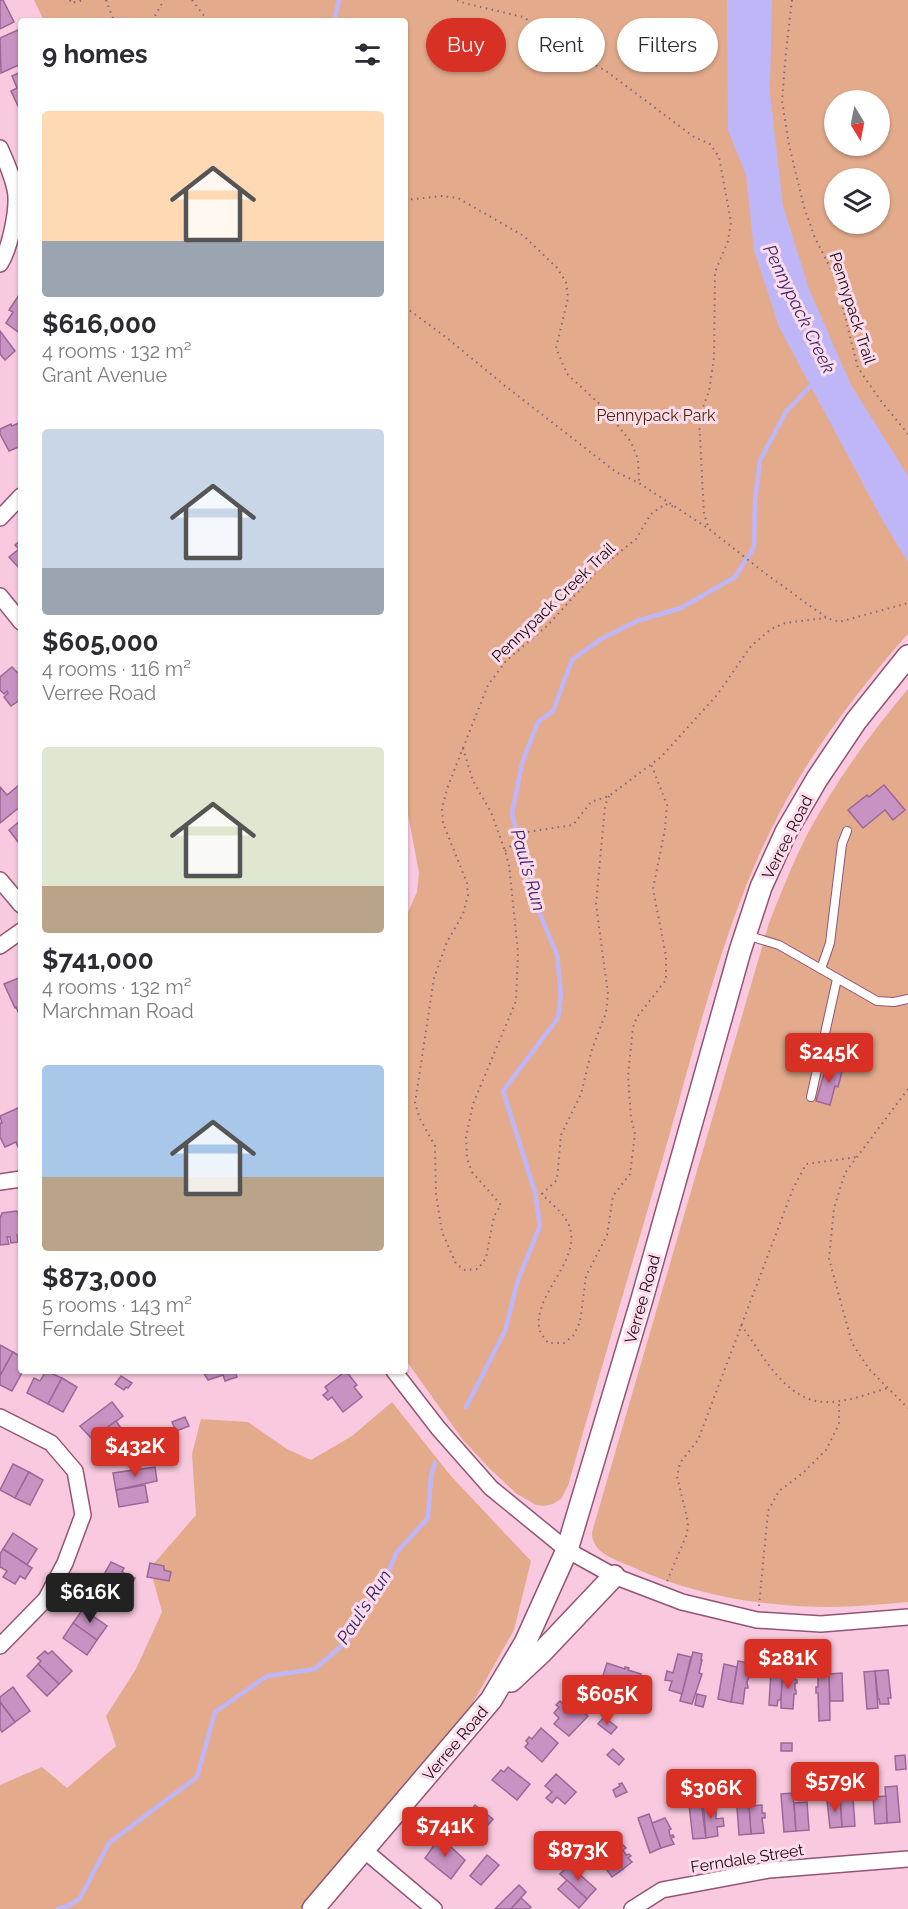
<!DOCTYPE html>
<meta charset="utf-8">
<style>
:root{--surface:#fff;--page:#f7f7f7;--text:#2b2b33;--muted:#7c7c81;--accent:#d93025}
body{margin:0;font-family:Raleway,sans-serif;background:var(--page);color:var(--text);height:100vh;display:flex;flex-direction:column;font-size:22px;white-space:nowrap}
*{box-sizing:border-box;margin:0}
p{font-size:20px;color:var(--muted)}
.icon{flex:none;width:33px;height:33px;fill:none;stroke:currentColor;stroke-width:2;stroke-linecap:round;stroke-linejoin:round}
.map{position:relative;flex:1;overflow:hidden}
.drawer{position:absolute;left:18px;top:18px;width:390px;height:1356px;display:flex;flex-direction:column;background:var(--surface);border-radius:6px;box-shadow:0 2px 4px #0004}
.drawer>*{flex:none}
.top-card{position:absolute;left:426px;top:18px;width:392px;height:54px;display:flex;gap:12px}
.needle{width:39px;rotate:170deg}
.tools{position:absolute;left:824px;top:90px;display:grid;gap:12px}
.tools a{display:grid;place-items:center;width:66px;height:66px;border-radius:50%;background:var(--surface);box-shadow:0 2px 4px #0004;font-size:30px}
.price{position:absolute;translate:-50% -51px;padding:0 14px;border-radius:6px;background:var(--accent);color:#fff;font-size:20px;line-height:39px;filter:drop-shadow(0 2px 3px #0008)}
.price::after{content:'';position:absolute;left:50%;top:36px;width:18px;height:14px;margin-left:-9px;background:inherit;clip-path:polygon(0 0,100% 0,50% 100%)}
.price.selected{background:#222;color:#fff}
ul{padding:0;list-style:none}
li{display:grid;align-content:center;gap:12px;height:318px;padding:0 24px}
li span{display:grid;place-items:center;height:186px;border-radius:6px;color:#555}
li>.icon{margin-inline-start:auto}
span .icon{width:108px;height:108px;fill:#fffc;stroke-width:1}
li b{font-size:26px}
h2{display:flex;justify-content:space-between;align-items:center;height:72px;padding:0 24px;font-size:26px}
.pill{padding:0 21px;border-radius:27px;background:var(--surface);box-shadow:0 2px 4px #0004;font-size:21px;line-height:54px}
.pill.selected{background:var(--accent);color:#fff}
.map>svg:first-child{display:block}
</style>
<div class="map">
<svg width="908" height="1909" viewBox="0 0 908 1909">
<rect width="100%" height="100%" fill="#f9cadf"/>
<g fill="#e3ab8c" fill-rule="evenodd">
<path d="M 34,0 L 908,0 L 908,636 L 907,635 C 859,689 813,749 780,812 C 728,910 700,1027 670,1133 C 636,1251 601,1368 568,1486 L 561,1499 L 553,1504 L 544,1506 L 536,1505 L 517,1494 L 490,1469 L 463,1440 L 405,1359 L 405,919 L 417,892 L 419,873 L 408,814 L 405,808 L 405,21 L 44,21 ZM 834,100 L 879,100 L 879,146 L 834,146 ZM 834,178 L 879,178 L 879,224 L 834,224 Z"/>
<path d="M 908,689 L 908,1602 C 882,1604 856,1607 830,1607 C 762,1607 692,1595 630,1566 C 614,1559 591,1553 592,1532 L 769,923 C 781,893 793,862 808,833 C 836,781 870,734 908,689 Z"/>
<polygon points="392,1402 451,1476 531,1561 514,1630 462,1722 301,1909 0,1909 0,1785 42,1767 67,1788 116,1746 106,1716 136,1669 162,1612 150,1568 196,1515 192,1454 201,1419 248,1422 287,1449 311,1460 352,1436"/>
</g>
<polygon fill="#bfb6f8" points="727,0 772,0 770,93 783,206 809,289 851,385 908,476 908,562 884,523 779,327 754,250 746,175 728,130"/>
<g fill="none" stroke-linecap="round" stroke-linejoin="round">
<g stroke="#bfb6f8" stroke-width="4.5">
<polyline points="332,21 335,18 339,0"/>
<polyline points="466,1407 505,1331 518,1280 540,1226 535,1192 503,1091 558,1018 561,995 557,955 534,900 512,814 522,763 538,722 553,711 572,660 601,639 637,621 681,608 735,577 754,547 755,501 760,460 786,412 814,382"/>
<polyline points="58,1909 70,1905 80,1898 109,1843 197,1777 215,1712 267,1676 315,1669 347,1641 383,1584 397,1552 428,1518 431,1476 435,1463"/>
</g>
</g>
<g fill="#c892c3" stroke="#9c6697" stroke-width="1.5">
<polygon points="0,0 3,0 14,22 0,29"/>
<polygon points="18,30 21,37 21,64 1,73 0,38"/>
<polygon points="21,72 21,105 18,106 11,91 17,88 12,76"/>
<polygon points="19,295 21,296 21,334 6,323 13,312 9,310"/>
<polygon points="0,331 15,351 5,360 0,354"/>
<polygon points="21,422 21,446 9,451 0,434 0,429 11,424 12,426"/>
<polygon points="21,540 21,570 9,557 19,549 15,545"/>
<polygon points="12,667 21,676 21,699 11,706 4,697 8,693 7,691 4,694 0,690 0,677"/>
<polygon points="19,785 21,787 21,806 0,823 0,787 7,795"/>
<polygon points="884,785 905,810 893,820 885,810 863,828 848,810 867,795 869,797"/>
<polygon points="21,820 21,846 9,830"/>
<polygon points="21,977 21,1013 19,1014 16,1007 15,1008 4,984"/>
<polygon points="800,1038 811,1042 805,1061 794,1058"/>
<polygon points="827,1064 843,1068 838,1087 835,1086 830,1105 816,1101"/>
<polygon points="18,1108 21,1114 21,1145 18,1147 16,1142 5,1147 0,1137 0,1123 2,1123 0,1116"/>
<polygon points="16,1211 18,1212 21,1229 21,1235 17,1235 18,1242 11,1243 10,1237 7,1237 9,1244 0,1245 0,1218 2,1213"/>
<polygon points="0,1345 13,1352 0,1376"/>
<polygon points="13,1352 21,1357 21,1371 23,1371 12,1391 0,1385 0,1376"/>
<polygon points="46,1371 62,1378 48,1404 27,1393 34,1378 40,1381"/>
<polygon points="205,1371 235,1371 237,1377 225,1381 223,1375 208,1380 203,1372"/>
<polygon points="346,1371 357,1385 354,1387 362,1397 343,1412 332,1397 328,1400 323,1395 328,1391 325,1387"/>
<polygon points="121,1376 132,1383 128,1388 126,1387 124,1390 115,1384"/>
<polygon points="62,1378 77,1387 63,1412 48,1404"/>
<polygon points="112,1402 123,1416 92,1439 80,1426"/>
<polygon points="185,1417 189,1426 176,1431 172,1422"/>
<polygon points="116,1421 126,1435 103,1453 92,1439"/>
<polygon points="13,1464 29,1472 15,1498 0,1490"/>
<polygon points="155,1467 157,1481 116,1490 113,1473"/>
<polygon points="29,1472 43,1480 30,1505 15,1498"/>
<polygon points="145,1485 148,1502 119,1507 116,1490"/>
<polygon points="13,1533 37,1549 27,1565 3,1549"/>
<polygon points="3,1549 32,1568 25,1579 20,1576 15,1584 3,1577 7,1571 0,1567 0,1554"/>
<polygon points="111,1562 124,1568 122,1572 135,1578 127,1594 101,1580"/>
<polygon points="150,1563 164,1566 164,1570 171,1572 169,1581 147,1577"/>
<polygon points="101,1580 127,1594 118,1609 105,1602 103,1606 100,1606 92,1601 95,1597 93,1596"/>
<polygon points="83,1609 107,1626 97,1640 73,1623"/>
<polygon points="73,1623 97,1640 87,1655 63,1638"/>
<polygon points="45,1651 48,1654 52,1651 72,1671 59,1684 38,1664 41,1661 37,1658"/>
<polygon points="693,1652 702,1654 701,1660 702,1660 699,1673 702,1674 692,1704 680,1701"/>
<polygon points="678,1654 691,1657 682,1694 669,1690 672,1681 665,1680 667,1671 673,1673"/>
<polygon points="738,1661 749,1663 747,1672 751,1672 747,1682 748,1688 745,1688 743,1704 731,1702"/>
<polygon points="607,1663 625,1669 625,1667 629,1668 628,1670 641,1674 640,1677 642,1678 637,1693 601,1682"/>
<polygon points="38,1664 59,1684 47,1696 27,1676"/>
<polygon points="724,1664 737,1667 731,1702 718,1699"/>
<polygon points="818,1669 829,1669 830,1720 819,1721 818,1693 816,1693 816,1687 818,1687"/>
<polygon points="781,1670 783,1670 781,1700 778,1700 777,1706 769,1705 771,1672 780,1672"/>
<polygon points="783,1670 783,1673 796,1673 795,1680 797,1680 797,1683 795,1683 795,1690 796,1690 796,1694 794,1694 793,1709 781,1708 781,1700"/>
<polygon points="888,1670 891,1698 888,1698 889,1704 880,1704 879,1699 878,1699 875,1671"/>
<polygon points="875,1671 878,1708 867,1709 864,1672"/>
<polygon points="842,1673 843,1701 830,1701 829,1674"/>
<polygon points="13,1687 30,1711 15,1722 0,1702 0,1697"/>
<polygon points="697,1694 706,1696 703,1707 695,1705"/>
<polygon points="567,1697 588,1716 569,1736 554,1724 559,1718 554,1713 559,1707 556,1705 560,1701 562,1703"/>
<polygon points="0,1702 15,1722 2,1732 0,1729"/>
<polygon points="604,1717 617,1727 611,1734 598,1724"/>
<polygon points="541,1728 558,1743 542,1762 525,1747 528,1743 526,1741 529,1737 532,1739"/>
<rect x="781" y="1743" width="11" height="8"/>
<polygon points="613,1749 624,1759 619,1765 607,1755"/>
<polygon points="905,1755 906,1769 896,1770 895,1756"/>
<polygon points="508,1767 530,1784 517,1800 492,1780 501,1770 504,1772"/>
<polygon points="556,1774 576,1792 565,1804 557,1797 552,1803 546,1798 552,1792 545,1786"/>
<polygon points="874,1774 875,1788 863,1789 862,1775"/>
<polygon points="817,1775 825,1775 826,1789 817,1790"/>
<polygon points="622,1783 627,1792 616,1797 613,1790 620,1786 619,1784"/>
<polygon points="897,1786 900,1822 887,1823 885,1787"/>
<polygon points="793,1793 796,1831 784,1832 781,1794"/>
<polygon points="700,1794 706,1838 693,1839 688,1796"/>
<polygon points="886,1796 887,1823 875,1824 873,1797"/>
<polygon points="853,1798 855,1826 842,1827 840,1799"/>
<polygon points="840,1799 842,1827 830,1828 827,1800"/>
<polygon points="714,1801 715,1809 716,1809 716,1819 723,1818 724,1826 717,1827 718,1836 706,1838 703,1802"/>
<polygon points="807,1802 809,1830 796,1831 794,1803"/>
<polygon points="475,1805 493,1819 477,1838 459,1823 463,1819 460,1817 464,1813 467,1815"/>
<polygon points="762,1805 762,1813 765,1813 765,1818 762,1818 764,1833 751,1834 749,1806"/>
<polygon points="749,1806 751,1834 739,1835 737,1807"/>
<polygon points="649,1814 661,1848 650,1853 638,1818"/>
<polygon points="665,1818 671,1829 669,1830 670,1836 673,1835 674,1837 671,1838 674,1844 661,1848 652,1823"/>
<polygon points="612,1833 621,1846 623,1845 626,1848 623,1850 626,1855 629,1854 631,1856 628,1858 632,1862 623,1869 602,1840"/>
<polygon points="440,1837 465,1860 451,1879 425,1858"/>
<polygon points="601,1839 623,1869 612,1877 590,1847"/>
<polygon points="487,1855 499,1865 481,1885 470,1876"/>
<polygon points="569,1865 596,1889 587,1899 560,1874"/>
<polygon points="567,1880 587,1899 579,1908 558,1889"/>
<polygon points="519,1885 526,1892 511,1909 495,1909"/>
<polygon points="521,1898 531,1907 529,1909 511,1909"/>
</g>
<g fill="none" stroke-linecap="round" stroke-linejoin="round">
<defs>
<g id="service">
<polyline points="746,935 779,945 877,1001 894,1002 908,999"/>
<polyline points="821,969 830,943 842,844 847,831"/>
<polyline points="811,1097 837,979"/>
</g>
<g id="minor">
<path d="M 0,148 C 6,161 12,176 15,189 C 19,206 10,249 0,264"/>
<polyline points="0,518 21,496"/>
<polyline points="0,596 21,622"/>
<polyline points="0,880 21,905"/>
<polyline points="0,946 21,931"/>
<polyline points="0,1182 21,1179"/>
<polyline points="394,1371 438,1428 491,1488 567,1550 614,1576 682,1602 757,1620 821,1624 908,1617"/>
<polyline points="0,1417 51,1443 75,1471 83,1515 65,1563 46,1599 0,1646"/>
<polyline points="364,1850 434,1909"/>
<polyline points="632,1909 662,1890 769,1870 908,1859"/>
</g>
<g id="secondary">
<polyline points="511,1681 542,1652 614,1576"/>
<polyline points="313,1909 491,1700 525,1643 567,1550 642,1299 740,951 761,887 786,832 817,779 856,721 908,656"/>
</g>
</defs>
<use href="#service" stroke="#955374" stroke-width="10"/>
<use href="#minor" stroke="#955374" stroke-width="18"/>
<use href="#secondary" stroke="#955374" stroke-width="24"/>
<g stroke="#886575" stroke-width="2" stroke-dasharray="1.5 4.5" stroke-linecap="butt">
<polyline points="70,0 71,3 84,0"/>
<polyline points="106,0 114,21"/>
<polyline points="192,0 208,21"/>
<polyline points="457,0 464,3 523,17 551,34 588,61 606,71 694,137 710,144 719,157 731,222 728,241 715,272 714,358 709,391 699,418 704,514 709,529"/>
<polyline points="792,0 786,52 782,101 789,145 804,207 815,238 835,277 858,368 881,401 908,434"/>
<polyline points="152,21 164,0"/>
<polyline points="405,200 442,196 458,198 524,236 557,268 566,282 568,298 556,348 567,374 603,407 631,442 638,459 639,482"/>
<polyline points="405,307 447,338 504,385 616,472 639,483 709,529 766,574 827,618 839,622 908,603"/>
<polyline points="463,748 473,781 491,812 505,851 509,865 518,952 516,1001 473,1104 466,1137 467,1158 472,1172 501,1205 494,1216 486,1258 478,1269 465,1270 456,1264 442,1232 436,1194 435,1146 420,1119 415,1103 434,978 447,942 463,914 468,895 467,883 443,823 442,808 448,786 488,685 506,661 548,625 599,569 636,539 651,514 665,504 675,507"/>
<path d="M 609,796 L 605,806 L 596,904 L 608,994 L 606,1013 L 592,1049 L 581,1094 L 561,1135 L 557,1180 L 542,1194 C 549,1202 559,1209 565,1218 C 590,1254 534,1291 539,1327 C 539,1332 545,1339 548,1343 L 564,1343 L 573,1336 L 580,1322 L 586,1276 L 607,1235 L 613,1196 L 630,1174 L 635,1134 L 631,1118 L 628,1076 L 633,1027 L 637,1017 L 666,980 L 666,956 L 653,889 L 665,829 L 667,805 L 651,764"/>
<polyline points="505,851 527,832 573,825 591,802 609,796 661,757 717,695 751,646 771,629 785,623 826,618"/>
<polyline points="908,1089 845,1173 834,1208 829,1259 852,1343 869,1369 908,1408"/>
<path d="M 741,1325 C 762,1353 784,1400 824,1402 C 845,1403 868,1394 888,1388"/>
<polyline points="667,1581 687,1534 688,1522 677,1476 680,1463 698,1440 793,1189 806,1164 857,1157"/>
<polyline points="759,1606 768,1511 779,1491 803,1473 826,1450 839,1424 839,1400"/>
</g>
<use href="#service" stroke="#fff" stroke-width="8"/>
<use href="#minor" stroke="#fff" stroke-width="15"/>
<use href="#secondary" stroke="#fff" stroke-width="21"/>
</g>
<g text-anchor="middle" stroke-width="6" stroke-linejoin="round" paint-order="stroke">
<g font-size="16" fill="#1b0410" stroke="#fcdcea">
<text transform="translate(853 308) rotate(72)" y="6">Pennypack Trail</text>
<text transform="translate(553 602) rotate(-44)" y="6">Pennypack Creek Trail</text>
<text transform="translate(787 837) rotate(-63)" y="6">Verree Road</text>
<text transform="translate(642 1299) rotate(-74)" y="6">Verree Road</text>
<text transform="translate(455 1743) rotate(-50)" y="6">Verree Road</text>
<text transform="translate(747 1858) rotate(-9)" y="6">Ferndale Street</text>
</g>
<g font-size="16" fill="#4f2509" stroke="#fcdcea">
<text x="656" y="421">Pennypack Park</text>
</g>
<g font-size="18" font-style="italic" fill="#38256f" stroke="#fcdcea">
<text transform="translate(799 309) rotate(64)" y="6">Pennypack Creek</text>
<text transform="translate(528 870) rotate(74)" y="6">Paul's Run</text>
<text transform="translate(364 1607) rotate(-57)" y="6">Paul's Run</text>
</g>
</g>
</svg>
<div class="tools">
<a><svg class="needle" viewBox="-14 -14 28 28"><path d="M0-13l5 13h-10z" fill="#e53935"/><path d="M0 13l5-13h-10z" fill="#7c7c81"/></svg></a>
<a><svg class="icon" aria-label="layers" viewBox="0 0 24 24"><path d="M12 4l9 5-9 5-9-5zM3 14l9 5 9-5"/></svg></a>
</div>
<b class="price" style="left:829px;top:1084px">$245K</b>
<b class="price" style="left:135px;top:1478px">$432K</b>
<b class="price selected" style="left:90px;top:1624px">$616K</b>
<b class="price" style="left:788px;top:1690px">$281K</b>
<b class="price" style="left:607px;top:1726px">$605K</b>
<b class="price" style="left:835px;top:1813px">$579K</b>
<b class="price" style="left:711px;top:1820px">$306K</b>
<b class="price" style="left:445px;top:1858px">$741K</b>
<b class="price" style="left:578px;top:1882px">$873K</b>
<div class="top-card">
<a class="pill selected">Buy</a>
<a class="pill">Rent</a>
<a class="pill">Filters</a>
</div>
<section class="drawer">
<h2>9 homes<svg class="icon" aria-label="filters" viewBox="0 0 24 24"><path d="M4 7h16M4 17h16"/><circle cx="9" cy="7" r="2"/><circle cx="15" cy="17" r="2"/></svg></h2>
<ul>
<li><span style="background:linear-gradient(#ffd9b3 70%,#9aa5b1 0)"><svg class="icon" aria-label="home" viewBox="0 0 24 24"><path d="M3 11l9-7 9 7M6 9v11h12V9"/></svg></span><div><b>$616,000</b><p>4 rooms · 132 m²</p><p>Grant Avenue</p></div></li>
<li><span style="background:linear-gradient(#c9d6e8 75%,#9aa5b1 0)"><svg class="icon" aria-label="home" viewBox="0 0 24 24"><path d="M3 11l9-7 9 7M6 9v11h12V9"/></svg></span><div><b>$605,000</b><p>4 rooms · 116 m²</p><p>Verree Road</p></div></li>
<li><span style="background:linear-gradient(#dfe7d0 75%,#b9a48a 0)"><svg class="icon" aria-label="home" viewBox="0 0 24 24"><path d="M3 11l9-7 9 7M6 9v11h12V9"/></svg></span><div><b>$741,000</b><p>4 rooms · 132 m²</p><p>Marchman Road</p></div></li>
<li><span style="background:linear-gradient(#a9c7e8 60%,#b9a48a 0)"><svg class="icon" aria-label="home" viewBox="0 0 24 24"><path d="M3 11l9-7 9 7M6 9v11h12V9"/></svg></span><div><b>$873,000</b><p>5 rooms · 143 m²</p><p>Ferndale Street</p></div></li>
</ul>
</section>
</div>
